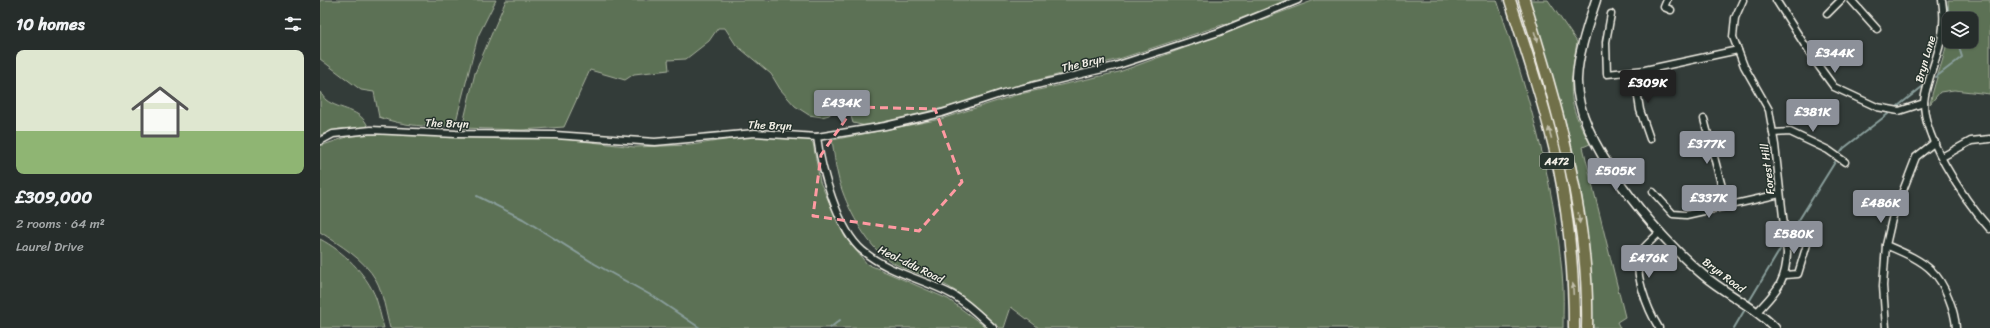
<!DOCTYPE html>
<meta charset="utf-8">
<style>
:root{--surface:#262d2b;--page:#323937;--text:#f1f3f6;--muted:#a4a8a9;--line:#424947;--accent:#8c9099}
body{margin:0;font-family:Sriracha,sans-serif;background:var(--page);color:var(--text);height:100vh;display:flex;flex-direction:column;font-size:15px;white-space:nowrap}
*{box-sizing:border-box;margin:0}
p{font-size:13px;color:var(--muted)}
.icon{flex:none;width:22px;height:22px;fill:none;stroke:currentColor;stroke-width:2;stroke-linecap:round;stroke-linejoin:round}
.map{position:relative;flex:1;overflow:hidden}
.details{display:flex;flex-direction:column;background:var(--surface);width:320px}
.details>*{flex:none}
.tools{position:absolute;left:1622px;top:12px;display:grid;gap:8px}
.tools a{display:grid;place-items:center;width:36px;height:36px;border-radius:8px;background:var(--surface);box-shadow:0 1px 3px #0004,0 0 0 1px var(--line);font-size:20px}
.price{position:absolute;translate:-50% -34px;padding:0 9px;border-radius:4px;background:var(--accent);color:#fff;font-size:13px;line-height:26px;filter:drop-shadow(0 1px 2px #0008)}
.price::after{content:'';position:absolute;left:50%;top:24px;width:12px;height:9px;margin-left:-6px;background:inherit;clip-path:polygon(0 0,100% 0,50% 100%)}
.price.selected{background:#222;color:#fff}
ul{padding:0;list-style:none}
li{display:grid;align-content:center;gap:8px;height:212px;padding:0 16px}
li+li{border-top:1px solid var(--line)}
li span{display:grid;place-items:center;height:124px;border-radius:8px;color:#555}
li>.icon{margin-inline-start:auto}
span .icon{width:72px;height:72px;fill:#fffc;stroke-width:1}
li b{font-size:17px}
h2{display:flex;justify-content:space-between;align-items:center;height:48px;padding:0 16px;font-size:17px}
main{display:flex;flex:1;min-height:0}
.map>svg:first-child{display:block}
</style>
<main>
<section class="details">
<h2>10 homes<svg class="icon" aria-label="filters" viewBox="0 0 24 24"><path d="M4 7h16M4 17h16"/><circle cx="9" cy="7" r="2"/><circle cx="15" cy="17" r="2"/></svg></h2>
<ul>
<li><span style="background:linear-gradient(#dfe7d0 65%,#8fb573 0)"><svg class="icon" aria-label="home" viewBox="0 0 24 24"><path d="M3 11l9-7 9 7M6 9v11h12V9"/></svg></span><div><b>£309,000</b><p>2 rooms · 64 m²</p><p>Laurel Drive</p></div></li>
</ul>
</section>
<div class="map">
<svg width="1670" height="328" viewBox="0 0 1670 328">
<rect width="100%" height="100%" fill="#333c39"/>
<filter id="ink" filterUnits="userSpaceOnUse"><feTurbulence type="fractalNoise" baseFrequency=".025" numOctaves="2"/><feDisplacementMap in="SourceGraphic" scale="8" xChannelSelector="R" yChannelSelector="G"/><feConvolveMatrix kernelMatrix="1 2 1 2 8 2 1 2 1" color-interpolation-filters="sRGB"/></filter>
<g filter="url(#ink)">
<g fill="#5c7154" stroke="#a8b19e">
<path d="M 0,0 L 176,0 L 158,36 L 135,125 C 110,128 83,126 59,117 L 54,92 L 41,90 L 0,59 Z"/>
<polygon points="186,0 967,0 914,21 799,59 706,83 636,105 546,126 533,123 530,113 527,108 517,108 509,115 502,117 489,115 475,106 460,89 451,74 416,45 405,28 398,28 389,41 366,59 348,60 349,70 314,74 305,80 270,70 244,127 202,130 142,128 155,73"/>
<path d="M 995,0 L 1177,0 C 1207,89 1234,180 1242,273 C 1244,291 1243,310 1243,328 L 719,328 L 691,307 L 684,328 L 680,328 C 661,312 642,292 619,282 C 600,273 578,269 562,255 C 543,239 523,200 518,176 C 515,165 514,152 512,140 L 621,119 L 696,95 L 799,72 Z"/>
<path d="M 1209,0 L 1228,0 L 1257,42 C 1253,66 1247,92 1256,115 C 1260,125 1265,134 1270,144 L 1263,147 L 1305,317 L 1297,322 L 1300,328 L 1272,328 C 1270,275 1268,222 1257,170 C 1245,112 1226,56 1209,0 Z"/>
<path d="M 1628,0 L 1670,0 L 1670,94 L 1634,90 L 1620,92 L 1610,104 C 1615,77 1628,53 1629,26 L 1629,41 L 1651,41 L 1651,19 L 1629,19 Z"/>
<path d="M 0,92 C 2,95 4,98 6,100 C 19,110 42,109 48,127 L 19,129 L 0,135 Z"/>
<path d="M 76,134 L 125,137 L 189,139 L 235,138 L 315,147 L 371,145 L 432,136 L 489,139 L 493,143 L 500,182 L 525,237 L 547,264 L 628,299 L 667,328 L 70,328 C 66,314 63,292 56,280 C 44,259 20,245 0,232 L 0,146 L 33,135 Z"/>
<path d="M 0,239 C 23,251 46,273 56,298 C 59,307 61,318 64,328 L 0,328 Z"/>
</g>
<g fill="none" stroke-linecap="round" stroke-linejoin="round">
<g stroke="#899e9b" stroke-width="2">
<polyline points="1625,0 1631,19"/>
<polyline points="1616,77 1642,57 1637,41"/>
<polyline points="1578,106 1602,87"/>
<polyline points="1521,152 1524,148 1568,114"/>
<polyline points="157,196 203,219 275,264 334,297 380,328"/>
<polyline points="1467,239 1515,162"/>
<polyline points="1430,300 1461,248"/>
<polyline points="510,328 520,320"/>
<polyline points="1414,328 1424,311"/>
</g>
<defs>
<g id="minor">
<polyline points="1347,0 1344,7 1351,10"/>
<path d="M 1423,0 L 1415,18 L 1413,37 L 1424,66 L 1449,110 L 1455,145 L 1467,253 C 1466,283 1456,291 1437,312"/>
<polyline points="1456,0 1495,61 1514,87 1557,107 1579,111 1604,103"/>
<polyline points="1531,0 1557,29"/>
<path d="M 1622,0 C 1628,40 1613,59 1605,95 C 1597,131 1646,202 1670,229"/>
<polyline points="1291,14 1286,42 1287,74 1325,70 1418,50"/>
<polyline points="1507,14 1521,0"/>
<polyline points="1314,72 1320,110 1330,139"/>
<polyline points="1384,119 1407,206"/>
<polyline points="1453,133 1470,132 1508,150 1525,162"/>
<path d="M 497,137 C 501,168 518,231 543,251 C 569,273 604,279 633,295 C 647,303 661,317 673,328"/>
<polyline points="0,141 13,134 51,130 136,134 235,135 335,142 435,133 497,137 565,126 622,113 683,93 795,66 899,32 978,0"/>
<polyline points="1622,157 1651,141 1670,139"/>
<polyline points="1333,192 1353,214 1366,215 1460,194"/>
<path d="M 1566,245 C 1582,252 1600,259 1612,271 C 1625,283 1635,311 1636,328"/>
<polyline points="1465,275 1478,274 1488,241"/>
<path d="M 1339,328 C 1329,312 1310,268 1322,250 C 1327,244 1334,238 1340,232"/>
<polyline points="1566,328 1563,286 1566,245 1572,219 1596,157 1615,142"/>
</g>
<path id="tertiary" d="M 1276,0 C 1268,25 1258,53 1257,79 C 1255,141 1337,236 1382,274 C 1405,294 1434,306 1455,328"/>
<g id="primary">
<path d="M 1190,0 C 1207,54 1226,109 1238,164 C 1249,218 1254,273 1254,328"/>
<path d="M 1204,0 C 1237,107 1270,215 1267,328"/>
</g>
</defs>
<use href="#minor" stroke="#f4f1e8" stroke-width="9"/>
<use href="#tertiary" stroke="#f4f1e8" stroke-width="11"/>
<use href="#primary" stroke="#f4f1e8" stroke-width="13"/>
<use href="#minor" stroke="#26332d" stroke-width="6"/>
<use href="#tertiary" stroke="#26332d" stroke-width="8"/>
<use href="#primary" stroke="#71704a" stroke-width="10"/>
</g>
<defs><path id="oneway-solid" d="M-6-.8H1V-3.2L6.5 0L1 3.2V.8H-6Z"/></defs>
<g fill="#c0bda9">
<use href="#oneway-solid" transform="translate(1216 37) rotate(73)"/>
<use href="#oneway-solid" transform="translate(1230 133) rotate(-105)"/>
<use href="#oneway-solid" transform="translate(1259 218) rotate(83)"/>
<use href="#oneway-solid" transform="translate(1253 289) rotate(-93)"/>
</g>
</g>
<path fill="none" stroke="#ff9aa2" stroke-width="3" stroke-dasharray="8 5" stroke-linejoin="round" d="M 534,107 L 615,109 L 642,182 L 599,231 L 493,216 L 501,155 Z"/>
<g text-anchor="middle" stroke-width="3" stroke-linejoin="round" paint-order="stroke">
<rect fill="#26332d" stroke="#b6b8b0" stroke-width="1" x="1220" y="153" width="34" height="16" rx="3"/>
<g font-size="10" font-weight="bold" fill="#f4f1e8">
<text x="1237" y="165">A472</text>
</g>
<g font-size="11" fill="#f4f1e8" stroke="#26332d">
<text transform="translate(1605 59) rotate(-74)" y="4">Bryn Lane</text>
<text transform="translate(763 63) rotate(-13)" y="4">The Bryn</text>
<text transform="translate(127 123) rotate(2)" y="4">The Bryn</text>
<text transform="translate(450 125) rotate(2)" y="4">The Bryn</text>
<text transform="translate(1447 169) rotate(-97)" y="4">Forest Hill</text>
<text transform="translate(591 264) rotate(26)" y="4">Heol-ddu Road</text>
<text transform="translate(1404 275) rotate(37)" y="4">Bryn Road</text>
</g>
</g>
</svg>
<div class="tools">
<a><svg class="icon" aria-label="layers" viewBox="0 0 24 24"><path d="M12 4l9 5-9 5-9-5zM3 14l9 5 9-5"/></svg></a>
</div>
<b class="price" style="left:1515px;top:74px">£344K</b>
<b class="price selected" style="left:1328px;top:104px">£309K</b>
<b class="price" style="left:522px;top:124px">£434K</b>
<b class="price" style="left:1493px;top:133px">£381K</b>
<b class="price" style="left:1387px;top:165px">£377K</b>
<b class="price" style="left:1296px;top:192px">£505K</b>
<b class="price" style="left:1389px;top:219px">£337K</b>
<b class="price" style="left:1561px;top:224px">£486K</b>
<b class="price" style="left:1474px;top:255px">£580K</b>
<b class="price" style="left:1329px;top:279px">£476K</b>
</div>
</main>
